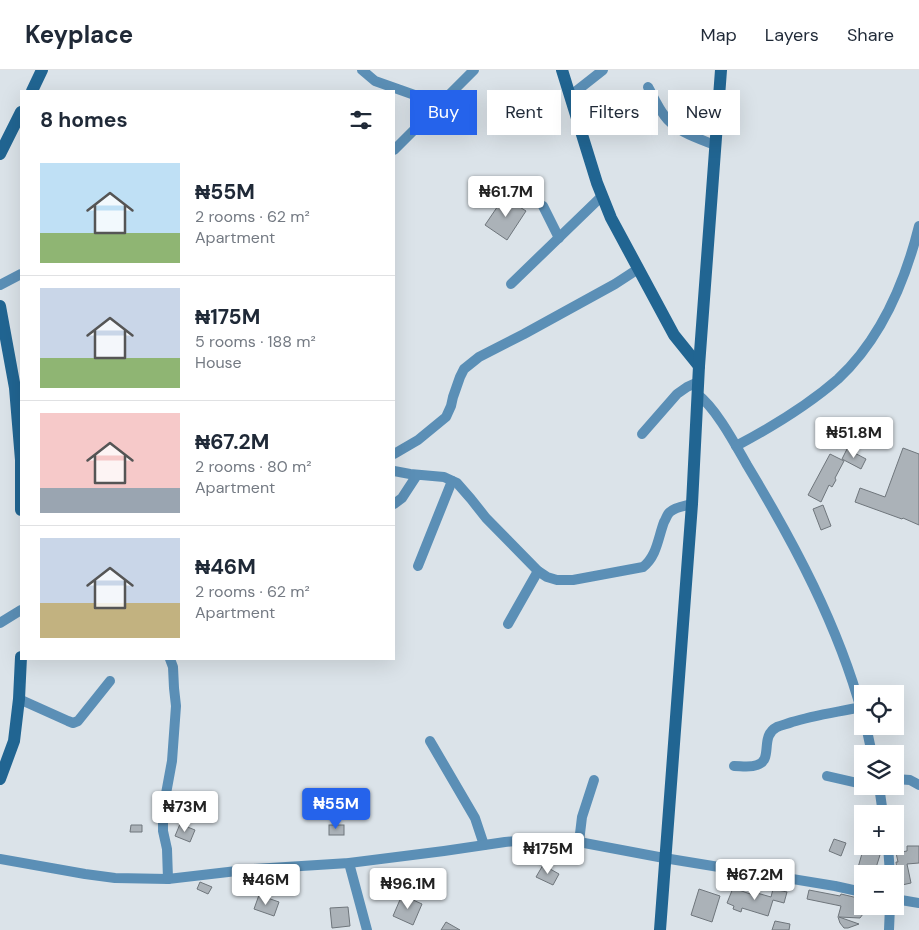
<!DOCTYPE html>
<meta charset="utf-8">
<style>
:root{--surface:#fff;--page:#f2f2f3;--text:#1f2937;--muted:#747a83;--line:#e0e1e3;--accent:#2563eb}
body{margin:0;font-family:"DM Sans",sans-serif;background:var(--page);color:var(--text);height:100vh;display:flex;flex-direction:column;font-size:19px;white-space:nowrap}
*{box-sizing:border-box;margin:0}
p{font-size:16px;color:var(--muted)}
.icon{flex:none;width:28px;height:28px;fill:none;stroke:currentColor;stroke-width:2;stroke-linecap:round;stroke-linejoin:round}
.map{position:relative;flex:1;overflow:hidden}
.drawer{position:absolute;left:20px;top:20px;width:375px;height:570px;display:flex;flex-direction:column;background:var(--surface);border-radius:0px;box-shadow:0 5px 20px #0002}
.drawer>*{flex:none}
.banner{position:absolute;left:410px;top:20px;width:434px;height:45px;display:flex;gap:10px}
.controls{position:absolute;left:854px;top:615px;display:grid;gap:10px}
.controls a{display:grid;place-items:center;width:50px;height:50px;border-radius:0px;background:var(--surface);box-shadow:0 5px 20px #0002;font-size:25px}
.price{position:absolute;translate:-50% -42px;padding:0 11px;border-radius:5px;background:#fff;color:#222;font-size:16px;line-height:32px;filter:drop-shadow(0 1px 2px #0008)}
.price::after{content:'';position:absolute;left:50%;top:30px;width:15px;height:11px;margin-left:-8px;background:inherit;clip-path:polygon(0 0,100% 0,50% 100%)}
.price.active{background:var(--accent);color:#fff}
ul{padding:0;list-style:none}
li{display:flex;align-items:center;gap:15px;height:125px;padding:0 20px}
li+li{border-top:1px solid var(--line)}
li span{display:grid;place-items:center;flex:none;width:140px;height:100px;border-radius:0px;color:#555}
li>.icon{margin-inline-start:auto}
span .icon{width:60px;height:60px;fill:#fffc;stroke-width:1}
li b{font-size:21px}
h2{display:flex;justify-content:space-between;align-items:center;height:60px;padding:0 20px;font-size:21px}
.tag{padding:0 18px;border-radius:0px;background:var(--surface);box-shadow:0 5px 20px #0002;font-size:18px;line-height:45px}
.tag.active{background:var(--accent);color:#fff}
header{display:flex;align-items:center;gap:30px;box-sizing:border-box;height:70px;padding:0 25px;background:var(--surface);border-bottom:1px solid var(--line)}
header strong{font-size:24px}
nav{display:flex;gap:28px;margin-inline-start:auto;font-size:18px}
.map>svg:first-child{display:block}
</style>
<header>
<strong>Keyplace</strong>
<nav><a>Map</a><a>Layers</a><a>Share</a></nav>
</header>
<div class="map">
<svg width="919" height="860" viewBox="0 0 919 860">
<rect width="100%" height="100%" fill="#dbe3e9"/>
<g fill="#abb2b8" stroke="#6f767c">
<polygon points="504,127 526,141 507,170 485,155"/>
<polygon points="903,378 919,384 919,455 903,448 902,449 855,432 860,418 885,427"/>
<polygon points="847,379 866,389 861,399 842,389"/>
<polygon points="830,384 844,391 835,408 836,410 832,417 829,415 821,432 808,425"/>
<polygon points="823,435 831,456 821,460 813,439"/>
<polygon points="180,754 195,760 190,772 175,766"/>
<polygon points="131,755 142,755 142,762 130,762"/>
<rect x="329" y="755" width="15" height="10"/>
<polygon points="834,769 846,773 841,786 829,781"/>
<polygon points="907,776 919,776 919,793 907,794 911,813 902,815 901,808 898,809 896,792 898,792 896,783 907,781"/>
<polygon points="863,780 880,785 874,804 865,804 857,801"/>
<polygon points="543,795 559,804 553,815 536,807"/>
<polygon points="200,812 212,817 208,824 197,819"/>
<polygon points="733,818 756,826 757,823 771,827 773,819 787,822 784,833 773,830 768,846 742,838 741,842 733,839 734,836 727,833"/>
<polygon points="699,819 720,826 712,852 691,845"/>
<polygon points="809,820 840,826 841,824 862,829 862,836 869,836 860,848 839,847 859,854 848,858 844,858 840,853 838,847 841,836 807,829"/>
<polygon points="259,825 279,832 274,846 254,839"/>
<polygon points="402,825 422,834 413,855 393,846"/>
<polygon points="348,837 350,856 332,858 330,838"/>
<polygon points="775,851 790,854 789,860 772,860"/>
<polygon points="446,852 460,860 441,860"/>
</g>
<g fill="none" stroke-linecap="round" stroke-linejoin="round">
<g stroke="#5b8fb6" stroke-width="10">
<polyline points="362,0 375,11 440,34"/>
<path d="M 648,17 C 653,26 658,37 664,45 C 676,62 697,68 715,75"/>
<polyline points="570,26 603,0"/>
<polyline points="394,80 474,0"/>
<polyline points="543,136 559,168"/>
<polyline points="511,214 602,126"/>
<polyline points="0,215 21,204"/>
<path d="M 697,324 C 716,338 735,374 747,395 C 794,473 838,555 862,643"/>
<polyline points="642,364 677,324 687,317 698,312"/>
<path d="M 736,376 C 772,357 807,336 838,309 C 881,269 905,212 919,156"/>
<polyline points="394,384 418,370 446,347 451,336 453,327 460,307 464,299 479,287 524,264 615,214 638,199"/>
<path d="M 394,401 L 410,404 L 444,407 L 457,413 L 471,429 L 486,448 L 538,501 L 547,507 L 557,510 L 573,510 L 643,497 C 657,486 658,468 664,452 C 666,449 667,444 670,442 C 675,437 685,436 692,434"/>
<polyline points="394,434 402,428 417,405"/>
<polyline points="418,496 452,411"/>
<polyline points="0,553 21,540"/>
<polyline points="508,554 538,501"/>
<polyline points="19,629 68,651 73,653 78,651 110,611"/>
<polyline points="866,656 872,684"/>
<polyline points="430,671 475,748 484,775"/>
<path d="M 734,696 C 741,696 750,698 757,695 C 774,690 759,666 777,657 C 782,655 787,654 792,652 C 814,645 838,642 861,637"/>
<polyline points="827,706 862,714"/>
<polyline points="895,709 910,710 919,715"/>
<polyline points="879,716 883,744"/>
<polyline points="579,772 582,747 594,710"/>
<polyline points="888,776 890,804"/>
<polyline points="0,789 85,804 115,808 168,809 254,799 349,793 444,781 505,772 539,769 579,772 664,788 835,816 862,822"/>
<polyline points="349,793 367,860"/>
<polyline points="168,809 167,779 163,761 163,740 172,691 176,636 174,618 173,597 170,589"/>
<polyline points="895,829 919,833"/>
<polyline points="889,860 890,836"/>
</g>
<g stroke="#216592" stroke-width="12">
<polyline points="562,0 597,113 611,148 674,265 699,296"/>
<polyline points="32,21 42,0"/>
<polyline points="0,84 21,42"/>
<polyline points="0,236 15,318 21,390 21,440"/>
<polyline points="0,709 14,671 19,629 21,587"/>
<polyline points="660,860 692,434 699,296 721,0"/>
</g>
</g>
</svg>
<div class="controls">
<a><svg class="icon" aria-label="locate" viewBox="0 0 24 24"><circle cx="12" cy="12" r="6"/><path d="M12 2v4M12 18v4M2 12h4M18 12h4"/></svg></a>
<a><svg class="icon" aria-label="layers" viewBox="0 0 24 24"><path d="M12 4l9 5-9 5-9-5zM3 14l9 5 9-5"/></svg></a>
<a>+</a>
<a>−</a>
</div>
<b class="price" style="left:506px;top:148px">₦61.7M</b>
<b class="price" style="left:854px;top:389px">₦51.8M</b>
<b class="price active" style="left:336px;top:760px">₦55M</b>
<b class="price" style="left:185px;top:763px">₦73M</b>
<b class="price" style="left:548px;top:805px">₦175M</b>
<b class="price" style="left:755px;top:831px">₦67.2M</b>
<b class="price" style="left:266px;top:836px">₦46M</b>
<b class="price" style="left:408px;top:840px">₦96.1M</b>
<div class="banner">
<a class="tag active">Buy</a>
<a class="tag">Rent</a>
<a class="tag">Filters</a>
<a class="tag">New</a>
</div>
<section class="drawer">
<h2>8 homes<svg class="icon" aria-label="filters" viewBox="0 0 24 24"><path d="M4 7h16M4 17h16"/><circle cx="9" cy="7" r="2"/><circle cx="15" cy="17" r="2"/></svg></h2>
<ul>
<li><span style="background:linear-gradient(#bfe0f5 70%,#8fb573 0)"><svg class="icon" aria-label="home" viewBox="0 0 24 24"><path d="M3 11l9-7 9 7M6 9v11h12V9"/></svg></span><div><b>₦55M</b><p>2 rooms · 62 m²</p><p>Apartment</p></div></li>
<li><span style="background:linear-gradient(#c9d6e8 70%,#8fb573 0)"><svg class="icon" aria-label="home" viewBox="0 0 24 24"><path d="M3 11l9-7 9 7M6 9v11h12V9"/></svg></span><div><b>₦175M</b><p>5 rooms · 188 m²</p><p>House</p></div></li>
<li><span style="background:linear-gradient(#f6c9c9 75%,#9aa5b1 0)"><svg class="icon" aria-label="home" viewBox="0 0 24 24"><path d="M3 11l9-7 9 7M6 9v11h12V9"/></svg></span><div><b>₦67.2M</b><p>2 rooms · 80 m²</p><p>Apartment</p></div></li>
<li><span style="background:linear-gradient(#c9d6e8 65%,#c2b280 0)"><svg class="icon" aria-label="home" viewBox="0 0 24 24"><path d="M3 11l9-7 9 7M6 9v11h12V9"/></svg></span><div><b>₦46M</b><p>2 rooms · 62 m²</p><p>Apartment</p></div></li>
</ul>
</section>
</div>
